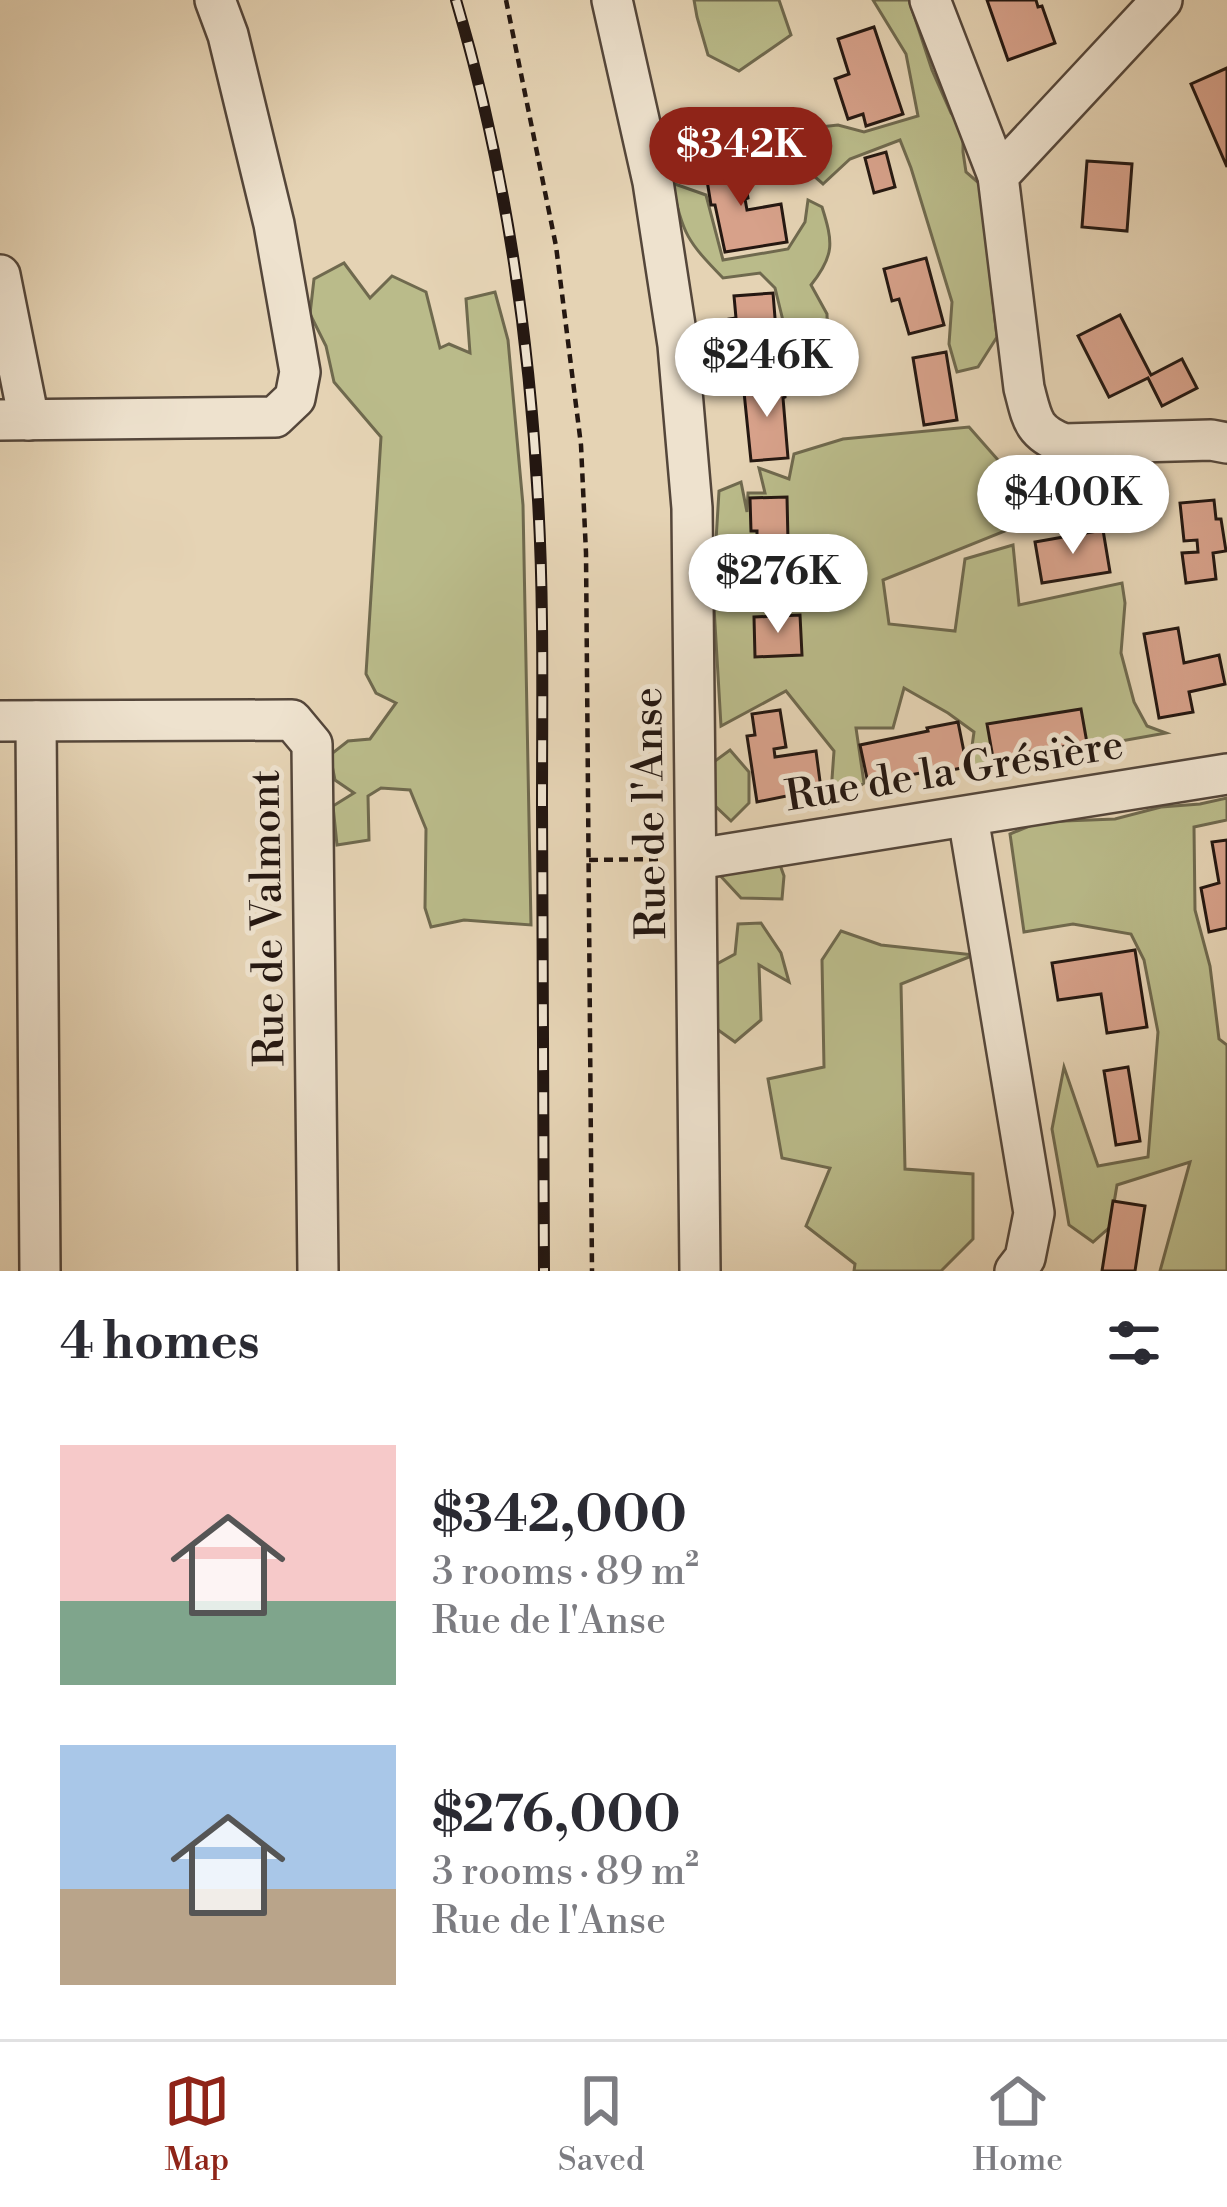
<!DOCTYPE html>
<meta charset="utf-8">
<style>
:root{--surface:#fff;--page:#f2f2f3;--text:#2b2b33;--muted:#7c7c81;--line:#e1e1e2;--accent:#8f2418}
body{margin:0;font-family:"Libre Bodoni",serif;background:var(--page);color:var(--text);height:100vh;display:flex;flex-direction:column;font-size:45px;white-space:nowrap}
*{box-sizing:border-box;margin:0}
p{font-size:39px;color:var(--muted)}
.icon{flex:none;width:66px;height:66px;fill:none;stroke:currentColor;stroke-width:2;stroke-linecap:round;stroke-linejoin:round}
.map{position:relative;height:1271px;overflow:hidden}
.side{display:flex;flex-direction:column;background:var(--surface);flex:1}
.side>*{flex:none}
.price{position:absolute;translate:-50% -102px;padding:0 27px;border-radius:42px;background:#fff;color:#222;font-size:39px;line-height:78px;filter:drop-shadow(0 3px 6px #0008)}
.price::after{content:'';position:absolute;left:50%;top:72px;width:36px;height:27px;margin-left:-18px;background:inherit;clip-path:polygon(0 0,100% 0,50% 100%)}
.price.current{background:var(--accent);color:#fff}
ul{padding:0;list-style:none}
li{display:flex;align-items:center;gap:36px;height:300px;padding:0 60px}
li span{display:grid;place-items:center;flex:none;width:336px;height:240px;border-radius:0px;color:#555}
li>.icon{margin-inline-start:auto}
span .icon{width:144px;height:144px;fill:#fffc;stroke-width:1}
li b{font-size:51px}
h2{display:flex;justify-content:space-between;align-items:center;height:144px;padding:0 60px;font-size:51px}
.menu{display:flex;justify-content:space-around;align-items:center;height:168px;border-top:3px solid var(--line);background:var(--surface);font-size:33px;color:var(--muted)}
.menu a{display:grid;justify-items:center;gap:6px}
.menu .current{color:var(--accent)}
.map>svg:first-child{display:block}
</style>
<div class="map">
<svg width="1227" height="1271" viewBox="0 0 1227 1271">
<rect width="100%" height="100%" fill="#e5d3b4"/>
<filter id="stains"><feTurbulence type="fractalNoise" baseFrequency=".00167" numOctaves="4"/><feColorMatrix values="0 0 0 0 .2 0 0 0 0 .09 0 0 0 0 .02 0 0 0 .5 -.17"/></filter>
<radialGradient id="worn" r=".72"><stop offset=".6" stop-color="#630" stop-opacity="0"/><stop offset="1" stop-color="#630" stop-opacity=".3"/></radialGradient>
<g fill="#babb8a" stroke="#6f694e" stroke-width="3">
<polygon points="694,0 779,0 791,35 739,71 708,55 697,17"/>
<polygon points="873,0 909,0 932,70 951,113 963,129 963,152 966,172 980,184 997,337 978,367 957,372 949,344 952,302 911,168 900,140 850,159 823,184 765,133 838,125 864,132 918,116 906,54"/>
<path d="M 672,183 L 706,195 L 723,260 L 788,249 L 805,222 L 808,200 L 822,207 C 833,242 835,255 811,285 L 827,314 L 828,365 L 802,362 L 786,333 L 775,288 L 760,273 L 723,278 C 688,242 682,234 672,183 Z"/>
<polygon points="344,263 370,298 392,276 426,292 440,348 449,344 470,353 466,299 495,292 508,340 523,505 531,925 464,920 431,927 425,908 426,829 410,790 381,788 368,796 369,840 337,845 333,806 354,793 335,780 330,755 348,741 370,739 396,703 376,693 366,674 381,437 334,382 326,346 310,314 314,279"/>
<polygon points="969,427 1042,510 1005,531 883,580 889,624 955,631 965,559 1013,545 1019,605 1122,583 1125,603 1121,653 1134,702 1147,726 1166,733 969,768 974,732 948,713 904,688 893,728 856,728 864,783 830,807 834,751 786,691 721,726 713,590 719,491 741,482 747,512 748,493 765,493 759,468 789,479 794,454 843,439"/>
<polygon points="730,750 749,772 749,803 731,821 711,802 711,764"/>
<polygon points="1227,798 1227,820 1194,827 1195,910 1210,966 1219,1039 1227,1045 1227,1271 1160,1271 1190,1162 1117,1185 1110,1227 1093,1242 1069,1225 1052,1129 1064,1067 1098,1166 1148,1157 1158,1032 1144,960 1131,934 1073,924 1024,932 1010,834 1039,822 1115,819 1161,807 1200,804"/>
<polygon points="769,834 784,876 782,899 741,898 715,870"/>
<polygon points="761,923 781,953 789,982 759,965 761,1020 735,1042 714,1027 715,965 735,954 738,924"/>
<polygon points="841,931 881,945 974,955 901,984 905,1169 973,1174 973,1239 941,1271 854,1271 855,1264 806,1226 830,1168 782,1158 768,1079 824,1067 822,960"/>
</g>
<g fill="#d7a18a" stroke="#241711" stroke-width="3">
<polygon points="987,0 1036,0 1038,7 1042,6 1055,43 1008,60"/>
<polygon points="874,27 903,114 866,126 863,114 848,119 835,79 849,74 838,39"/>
<polygon points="1227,68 1227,167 1191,84"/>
<polygon points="886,152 895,187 874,193 865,158"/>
<polygon points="741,156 748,198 745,199 747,210 781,204 787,242 725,252 715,205 711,205 704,162"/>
<polygon points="1087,161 1132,164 1127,231 1082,227"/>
<polygon points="926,258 944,325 909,334 899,299 892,301 884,269"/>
<polygon points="773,293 778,355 733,360 729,319 736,318 734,296"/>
<polygon points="1120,315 1151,375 1182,359 1197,388 1162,406 1148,378 1109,397 1078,336"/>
<polygon points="946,352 957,420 924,425 913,358"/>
<polygon points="784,376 785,397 783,398 788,458 751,461 744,392 761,391 759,378"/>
<polygon points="787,497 789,585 752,585 751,544 757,544 757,531 751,531 750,498"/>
<polygon points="1214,500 1216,519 1221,519 1226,551 1213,553 1216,579 1186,583 1182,553 1198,552 1197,540 1184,541 1180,503"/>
<polygon points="1103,530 1110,572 1042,583 1035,542"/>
<polygon points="800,615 802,655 755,657 754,617"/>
<polygon points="1178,628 1184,663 1219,655 1225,684 1189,692 1193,712 1159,718 1144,634"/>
<polygon points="1081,709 1087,743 993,758 987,724"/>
<polygon points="780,710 786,747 774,749 775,757 816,751 821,789 757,802 747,736 755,735 752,714"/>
<polygon points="958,722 967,767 936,773 936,770 868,783 860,745 928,731 927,728"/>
<polygon points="1227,840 1227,928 1209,932 1201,888 1219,883 1212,842"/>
<polygon points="1135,950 1147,1027 1107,1033 1101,994 1058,1000 1052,963"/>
<polygon points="1128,1067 1140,1141 1116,1145 1104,1071"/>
<polygon points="1113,1201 1145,1206 1135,1271 1102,1271"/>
</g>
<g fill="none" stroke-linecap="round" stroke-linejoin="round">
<defs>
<g id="minor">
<polyline points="612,0 653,182 678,345 692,508 700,1271"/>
<polyline points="930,0 998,176"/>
<path d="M 1162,0 L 998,176 L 1024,388 C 1032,418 1032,432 1064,444 L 1211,440 L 1227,443"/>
<polyline points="0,275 29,420"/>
<polyline points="0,420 275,417 295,398 300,372 274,224 228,35 215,0"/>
<polyline points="0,721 292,720 312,744 318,1271"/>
<polyline points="36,721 40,1271"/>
<polyline points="968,817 1034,1213 1025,1258 1015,1271"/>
<polyline points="697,859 1227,774"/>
</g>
</defs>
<use href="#minor" stroke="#54463a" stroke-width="44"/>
<g stroke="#241711" stroke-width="4.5" stroke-dasharray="9 6" stroke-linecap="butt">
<polyline points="506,0 556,246 581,445 586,553 592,1271"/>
<polyline points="589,860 661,859"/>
</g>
<use href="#minor" stroke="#eee2ce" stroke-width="39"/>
<defs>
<path id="rail" d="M 456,0 C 504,162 529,332 538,500 C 544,603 542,706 542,808 C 543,963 543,1117 544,1271"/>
</defs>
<use href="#rail" stroke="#241711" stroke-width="12"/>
<use href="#rail" stroke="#eee2ce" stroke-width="8" stroke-dasharray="22" stroke-linecap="butt"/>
</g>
<g text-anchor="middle" stroke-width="10" stroke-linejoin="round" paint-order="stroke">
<g font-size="42" fill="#241711" stroke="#eee2ce">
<text transform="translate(954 769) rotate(-9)" y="15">Rue de la Grésière</text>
<text transform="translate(648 813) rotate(-91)" y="15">Rue de l'Anse</text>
<text transform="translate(266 918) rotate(-91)" y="15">Rue de Valmont</text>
</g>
</g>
<rect width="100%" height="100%" filter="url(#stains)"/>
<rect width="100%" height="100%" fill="url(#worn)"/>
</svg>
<b class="price current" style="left:741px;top:209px">$342K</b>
<b class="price" style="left:767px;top:420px">$246K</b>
<b class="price" style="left:1073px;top:557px">$400K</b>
<b class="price" style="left:778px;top:636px">$276K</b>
</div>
<section class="side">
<h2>4 homes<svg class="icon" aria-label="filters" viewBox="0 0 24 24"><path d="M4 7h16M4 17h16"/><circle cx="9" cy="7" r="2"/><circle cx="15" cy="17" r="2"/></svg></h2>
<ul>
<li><span style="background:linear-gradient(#f6c9c9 65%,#7fa58c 0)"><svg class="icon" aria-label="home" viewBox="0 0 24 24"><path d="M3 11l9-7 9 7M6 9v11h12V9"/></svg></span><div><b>$342,000</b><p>3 rooms · 89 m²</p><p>Rue de l'Anse</p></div></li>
<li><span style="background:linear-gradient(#a9c7e8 60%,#b9a48a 0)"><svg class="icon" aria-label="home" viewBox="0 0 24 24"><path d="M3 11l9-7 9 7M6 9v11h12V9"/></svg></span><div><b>$276,000</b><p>3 rooms · 89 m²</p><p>Rue de l'Anse</p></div></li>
</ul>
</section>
<nav class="menu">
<a class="current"><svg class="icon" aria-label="map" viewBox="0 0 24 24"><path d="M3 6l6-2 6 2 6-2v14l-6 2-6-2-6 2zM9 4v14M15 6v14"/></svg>Map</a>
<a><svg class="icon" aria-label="saved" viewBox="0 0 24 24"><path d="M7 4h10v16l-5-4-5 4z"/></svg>Saved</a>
<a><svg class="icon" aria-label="home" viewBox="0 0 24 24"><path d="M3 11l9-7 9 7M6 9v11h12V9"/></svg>Home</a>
</nav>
